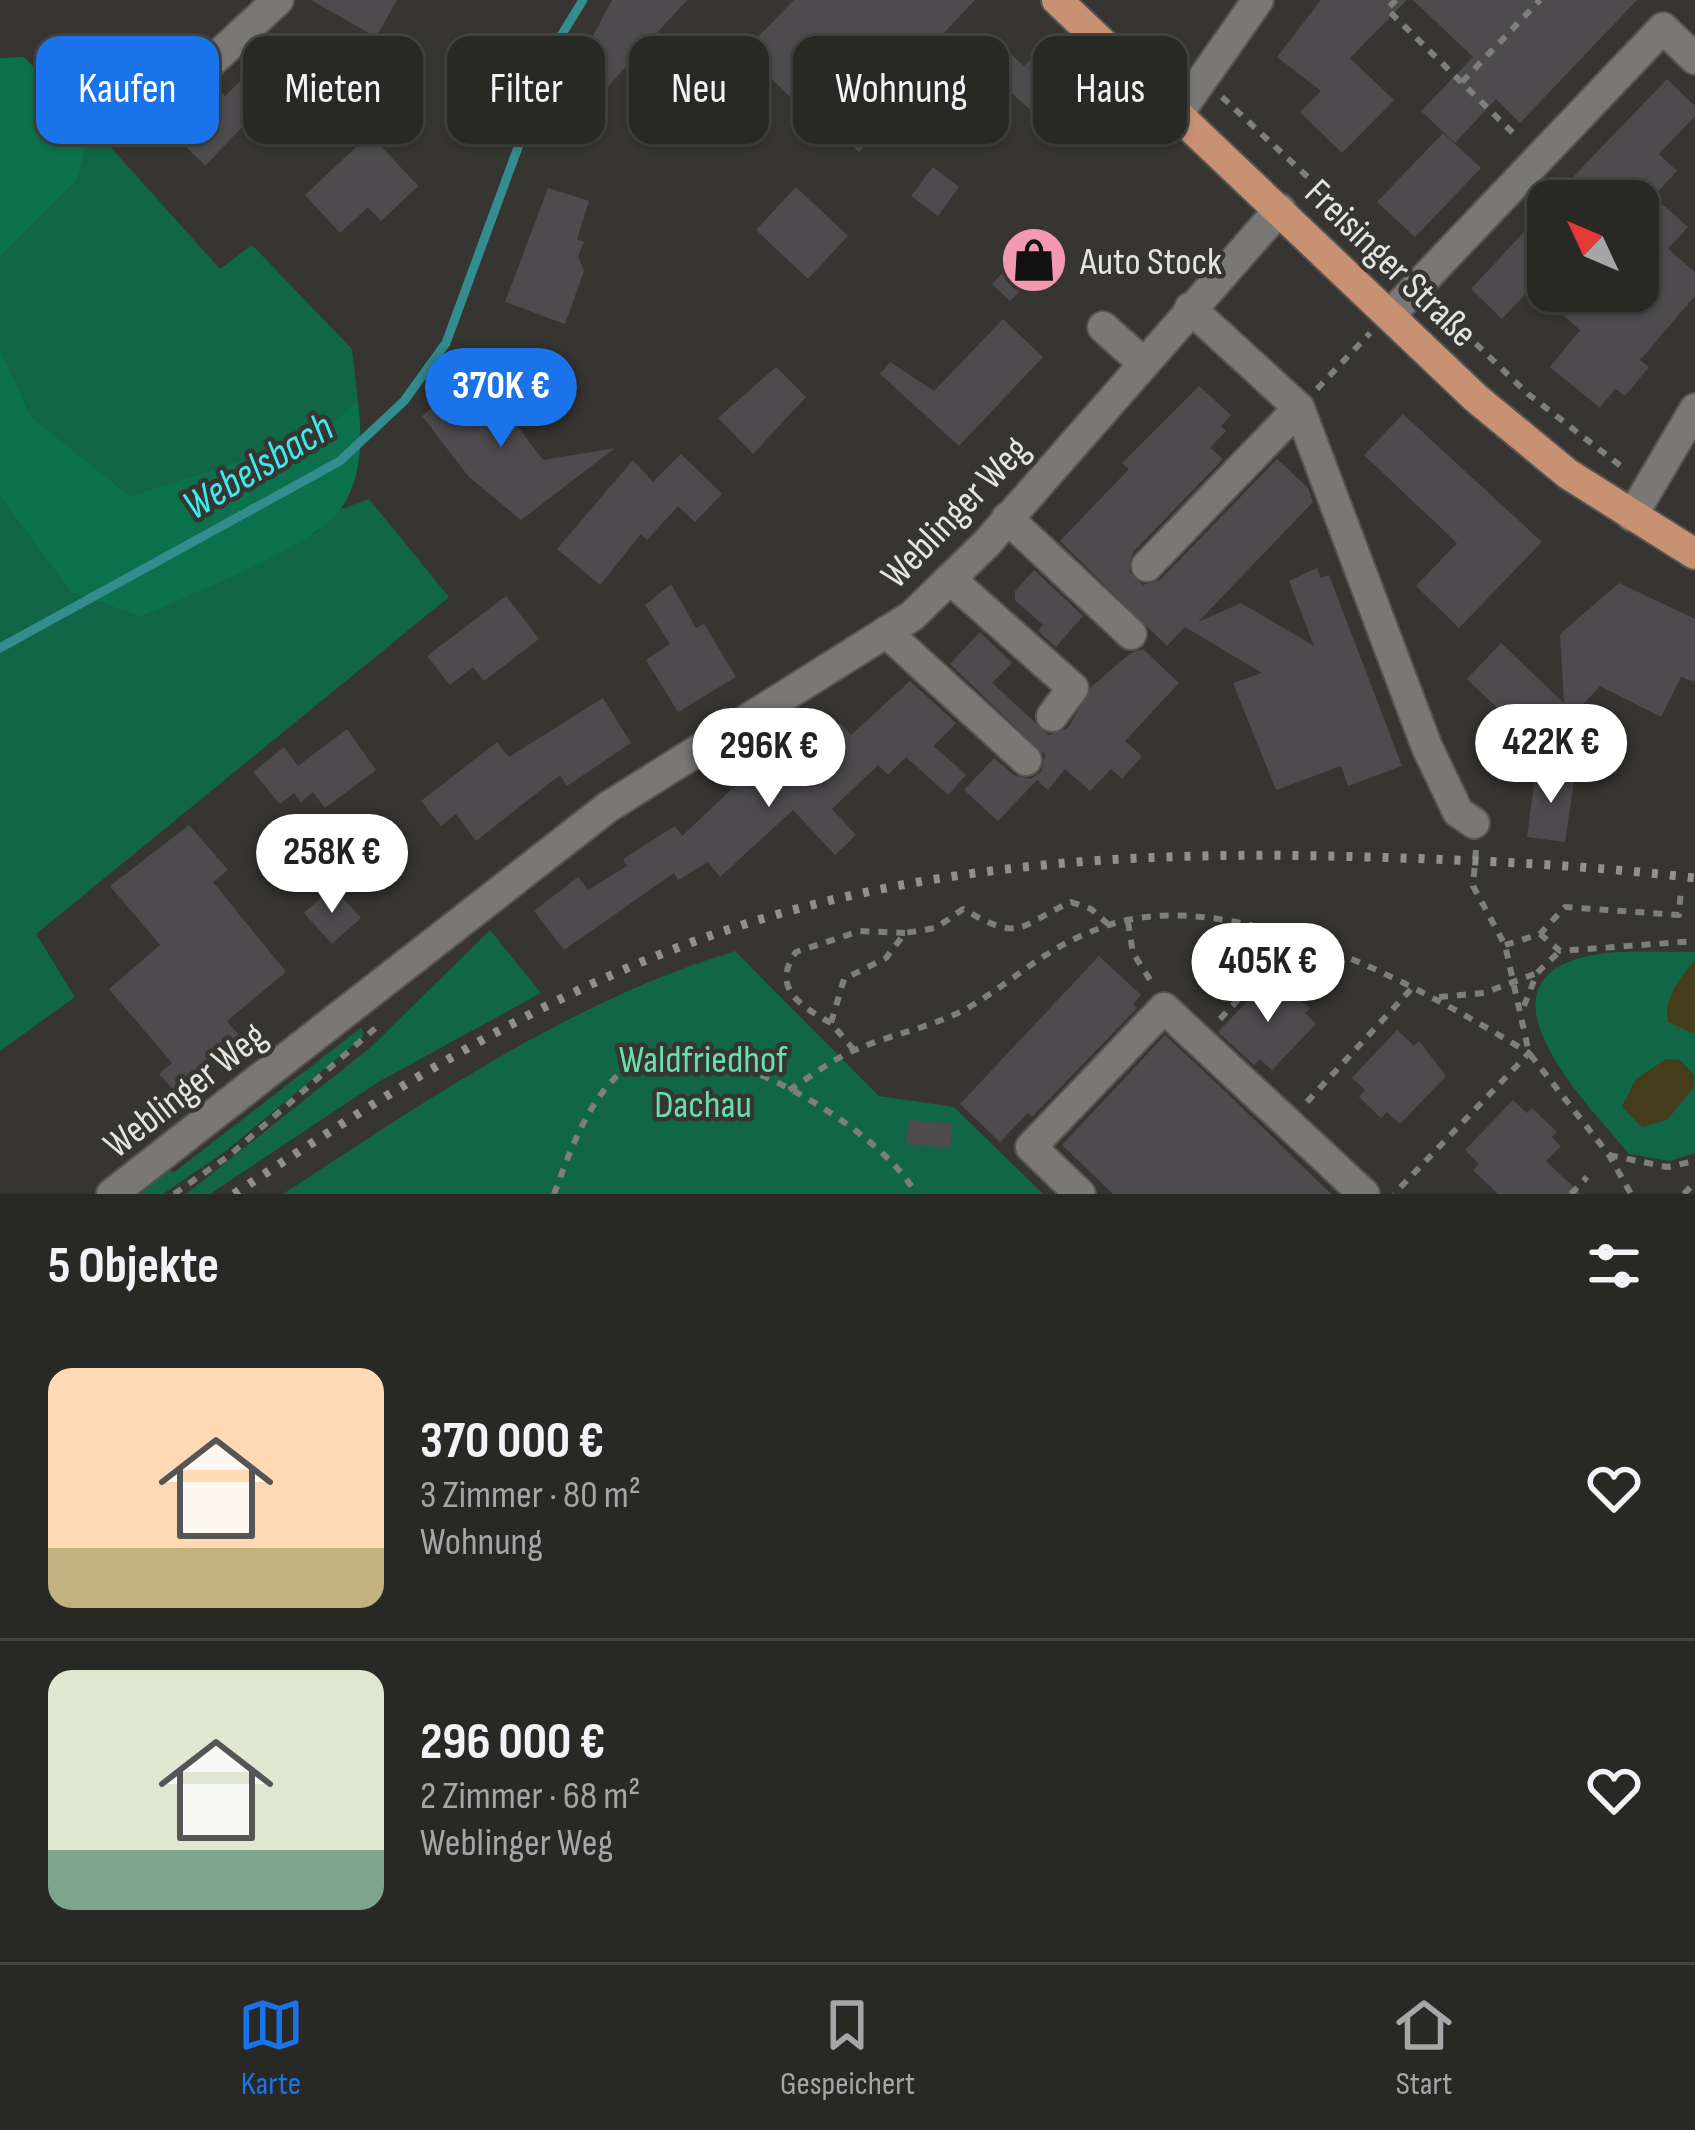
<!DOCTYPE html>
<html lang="de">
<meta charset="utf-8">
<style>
:root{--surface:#282825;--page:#343432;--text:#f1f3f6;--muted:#a5a6a7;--line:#444442;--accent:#1a73e8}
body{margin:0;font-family:"Sofia Sans Condensed",sans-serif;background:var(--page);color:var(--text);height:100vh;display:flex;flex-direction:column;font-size:45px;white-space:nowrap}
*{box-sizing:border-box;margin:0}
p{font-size:39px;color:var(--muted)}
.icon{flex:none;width:66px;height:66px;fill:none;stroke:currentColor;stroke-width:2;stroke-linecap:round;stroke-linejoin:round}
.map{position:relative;height:1194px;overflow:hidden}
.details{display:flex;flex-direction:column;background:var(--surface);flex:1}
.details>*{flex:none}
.guide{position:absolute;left:36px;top:36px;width:1623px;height:108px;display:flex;gap:24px}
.needle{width:78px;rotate:314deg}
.buttons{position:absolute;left:1527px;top:180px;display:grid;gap:24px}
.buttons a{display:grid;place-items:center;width:132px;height:132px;border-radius:24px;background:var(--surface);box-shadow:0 3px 9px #0004,0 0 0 3px var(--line);font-size:60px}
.price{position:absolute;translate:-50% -102px;padding:0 27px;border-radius:42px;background:#fff;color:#222;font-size:39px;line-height:78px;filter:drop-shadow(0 3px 6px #0008)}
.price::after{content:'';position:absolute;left:50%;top:72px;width:36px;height:27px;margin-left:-18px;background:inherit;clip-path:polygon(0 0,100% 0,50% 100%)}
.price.selected{background:var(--accent);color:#fff}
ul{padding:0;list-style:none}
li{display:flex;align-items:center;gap:36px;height:300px;padding:0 48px}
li+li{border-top:3px solid var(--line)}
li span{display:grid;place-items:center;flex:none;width:336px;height:240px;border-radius:24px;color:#555}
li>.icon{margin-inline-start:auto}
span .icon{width:144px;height:144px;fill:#fffc;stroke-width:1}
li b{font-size:51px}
h2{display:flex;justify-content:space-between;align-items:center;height:144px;padding:0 48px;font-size:51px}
.pill{padding:0 42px;border-radius:24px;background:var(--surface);box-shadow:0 3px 9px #0004,0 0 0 3px var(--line);font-size:42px;line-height:108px}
.pill.selected{background:var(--accent);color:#fff}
.tabs{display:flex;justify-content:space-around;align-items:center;height:168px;border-top:3px solid var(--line);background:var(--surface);font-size:33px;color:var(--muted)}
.tabs a{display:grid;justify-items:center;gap:6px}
.tabs .selected{color:var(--accent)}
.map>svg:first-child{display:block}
</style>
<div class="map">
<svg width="1695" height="1194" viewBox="0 0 1695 1194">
<rect width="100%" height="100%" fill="#363531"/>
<g fill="#106646">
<polygon points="98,133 220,269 252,245 352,349 358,401 313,437 130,496 31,416 0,348 0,257 77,180 88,139"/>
<polygon points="0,497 71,592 141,617 315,533 341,509 369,499 449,597 36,934 75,997 0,1051"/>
<polygon points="490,930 541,993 380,1081 210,1194 186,1194 371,1047"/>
<path d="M 735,951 L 879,1096 L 954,1107 L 1043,1194 L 283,1194 C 428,1100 568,1002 735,951 Z"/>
<path d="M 1695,952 L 1695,1153 L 1669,1161 L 1629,1154 C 1597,1114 1474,994 1574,960 C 1610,947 1657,953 1695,952 Z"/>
<polygon points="362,1027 363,1037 226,1151 163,1194 127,1194 167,1167 173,1173"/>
</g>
<g fill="#0b714c">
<polygon points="24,57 98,133 88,140 77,180 0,257 0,58"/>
<path d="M 0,348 L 31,416 L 130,496 L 313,437 L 358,401 C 362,436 363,479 340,510 C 314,547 187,595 141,617 L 71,592 L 0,497 Z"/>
</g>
<g fill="#453c1c">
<path d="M 1695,961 L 1695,1034 L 1668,1022 C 1663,999 1680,977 1695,961 Z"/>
<polygon points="1666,1059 1680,1060 1694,1075 1694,1087 1667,1120 1642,1127 1622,1107 1636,1079"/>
</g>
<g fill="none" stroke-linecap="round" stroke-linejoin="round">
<polyline stroke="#338d8e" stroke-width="9" points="0,648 340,461 404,401 446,343 556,44 583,0"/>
</g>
<g fill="#4e4b4f">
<polygon points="311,0 397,0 376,37"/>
<polygon points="612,0 687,0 591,105 568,83"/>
<polygon points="794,0 975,0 944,33 961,47 859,152 801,94 794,101 744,51"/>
<polygon points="1321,0 1407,0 1350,58 1394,100 1342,153 1300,112 1321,91 1277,57"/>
<polygon points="1413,0 1637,0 1520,123 1496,99 1455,143 1421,111 1473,57"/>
<polygon points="1003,46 1024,66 1033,56 1100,117 1073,147 983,68"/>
<polygon points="253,69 275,93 205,166 168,128 215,85 225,96"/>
<polygon points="1667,79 1695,106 1695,116 1659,154 1677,171 1649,201 1550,201"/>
<polygon points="399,93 418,113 382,146 362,126"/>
<polygon points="1443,133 1481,168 1415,237 1377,202"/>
<polygon points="370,134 418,186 381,221 368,207 340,233 305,195"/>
<polygon points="933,167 959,187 938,216 911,196"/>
<polygon points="796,187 848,236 808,279 756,230"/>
<polygon points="548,188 589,201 577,239 584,242 578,256 584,271 565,324 505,302"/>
<polygon points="1662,204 1688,227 1668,249 1695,272 1695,296 1640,360 1649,367 1625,396 1615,389 1600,408 1550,367 1580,330 1531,288 1502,319 1471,289 1548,206 1548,291 1578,291 1591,302 1601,291 1638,291 1638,283 1663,253 1638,231"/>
<polygon points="1047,225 1038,272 1010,301 992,284"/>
<polygon points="1003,319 1043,357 959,446 880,374 890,362 934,391"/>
<polygon points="776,367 806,397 753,454 718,418"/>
<polygon points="477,373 543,460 615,448 521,520 469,477 422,416"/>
<polygon points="1199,386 1231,415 1221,426 1226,431 1210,448 1223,459 1133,552 1129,572 1143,585 1160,580 1277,459 1308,488 1313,502 1198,622 1241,603 1314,646 1289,581 1317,568 1321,578 1329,575 1402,766 1348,786 1341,766 1276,790 1233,683 1262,673 1185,627 1167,646 1060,541 1129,469 1122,463"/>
<polygon points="1403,414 1542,542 1459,628 1416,586 1457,543 1364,455"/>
<polygon points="681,454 722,494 695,522 678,506 647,540 641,534 600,585 557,549 633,460 653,482"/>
<polygon points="1034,570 1083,616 1056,647 1038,631 1043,625 1015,600 1015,591"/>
<polygon points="1619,583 1695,619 1695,682 1681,677 1661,717 1600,686 1541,750 1467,679 1501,643 1564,703 1560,634"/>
<polygon points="671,584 696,628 704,624 736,677 678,712 646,660 670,644 645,605"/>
<polygon points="506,596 539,639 484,681 473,667 450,685 427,656"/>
<polygon points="980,632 1012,663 992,683 1049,735 1068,728 1092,686 1131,653 1143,649 1179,683 1125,741 1142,756 1122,779 1111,769 1090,791 1065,769 1048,790 1037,780 998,821 964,790 994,758 1014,775 1031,779 1041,772 1045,755 950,664"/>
<polygon points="910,681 956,723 934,746 966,775 948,795 906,757 888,775 878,765 832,809 856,835 835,855 793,810 720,877 708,862 678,880 674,873 564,950 534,911 578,877 588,890 627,866 623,859 675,826 682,836 764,759 782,777 840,723 851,735"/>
<polygon points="603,698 631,743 567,786 560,775 476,841 456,814 441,826 421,801 497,742 509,757"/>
<polygon points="347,729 376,770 325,808 313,792 301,802 294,793 280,804 253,772 284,747 298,766"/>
<polygon points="1536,770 1575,775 1565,842 1527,837"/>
<polygon points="189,825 228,870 213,882 286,972 227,1021 243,1040 177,1094 159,1074 172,1063 109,989 160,945 110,886"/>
<polygon points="333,887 361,918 332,944 304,913"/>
<polygon points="1099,956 1141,995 1133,1004 1137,1008 1032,1117 1028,1113 1000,1142 960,1104"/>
<polygon points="1269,978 1310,1008 1305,1013 1316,1024 1272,1070 1260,1059 1254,1065 1218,1032"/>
<polygon points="1397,1030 1414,1046 1419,1041 1446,1076 1400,1124 1387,1112 1381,1118 1359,1097 1365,1090 1352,1078"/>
<polygon points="1165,1035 1227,1093 1331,1194 1113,1194 1062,1145"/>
<polygon points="1513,1100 1527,1113 1532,1108 1557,1132 1552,1137 1561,1146 1546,1161 1581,1194 1498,1194 1473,1170 1479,1164 1465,1150"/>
<polygon points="909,1120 952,1123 950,1148 906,1144"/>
</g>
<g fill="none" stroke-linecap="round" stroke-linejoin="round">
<defs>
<g id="minor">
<polyline points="1180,111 1258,0"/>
<polyline points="156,113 278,0"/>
<polyline points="1190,308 1299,408 1427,747 1458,812 1474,823"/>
<polyline points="1390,315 1663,28 1695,59"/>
<polyline points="1103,327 1142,362"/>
<polyline points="1632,516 1695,409"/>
<polyline points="1007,518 1131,634"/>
<polyline points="1147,566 1299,408"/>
<polyline points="950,579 1073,688 1052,716"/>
<polyline points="886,632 1026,760"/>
<polyline points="112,1194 608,807 912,616 987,543 1280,209"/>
<polyline points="1080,1194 1031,1147 1164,1008 1364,1194"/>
</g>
<polyline id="major" points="1057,0 1477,399 1568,474 1695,554"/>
</defs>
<use href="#minor" stroke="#555451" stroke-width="34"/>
<use href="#major" stroke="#555451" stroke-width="34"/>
<g stroke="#7e7e7a" stroke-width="6" stroke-dasharray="9 9" stroke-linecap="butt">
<polyline points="1396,0 1387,9 1517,137"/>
<polyline points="1462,82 1540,0"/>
<polyline points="1222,97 1401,264"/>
<polyline points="1437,306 1528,394 1626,470"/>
<polyline points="1317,389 1370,333"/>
<polyline points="1476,850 1473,886 1505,945 1529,1053 1609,1155 1631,1194"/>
<polyline points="1128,922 1133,953 1152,983"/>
<polyline points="1540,934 1560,951 1695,941"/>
<polyline points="1505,945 1540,934 1565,907 1679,915 1681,889"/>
<polyline points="1439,997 1484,993 1537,973"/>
<polyline points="1524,1006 1537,973 1560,951"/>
<polyline points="1220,1019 1295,939"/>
<path d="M 831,1023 C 802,1007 770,988 796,952 L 860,931 L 905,933"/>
<path d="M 854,1050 L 831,1023 L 844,979 L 886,958 L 905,933 L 936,928 L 963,909 C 1022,943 1016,927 1071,902 L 1091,909 L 1109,925"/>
<path d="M 789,1090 C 812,1076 835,1057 860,1048 C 895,1033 938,1026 971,1006 C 1021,976 1044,948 1103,927 C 1232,880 1422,988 1529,1053 L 1394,1194"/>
<polyline points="1307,1102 1414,986"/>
<polyline points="1609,1155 1667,1167 1695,1161"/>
<polyline points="174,1194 230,1155 379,1025"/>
<path d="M 554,1194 C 571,1149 595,1077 645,1058 C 719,1031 882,1130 916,1194"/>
<polyline points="1571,1194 1587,1177"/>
<polyline points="1684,1194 1695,1182"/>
</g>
<use href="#minor" stroke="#7a7875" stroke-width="30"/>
<use href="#major" stroke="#c79172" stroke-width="30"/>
<path stroke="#91908d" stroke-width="9" stroke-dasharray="6 12" stroke-linecap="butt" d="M 234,1194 C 378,1099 524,1005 687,944 C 908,862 1135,850 1368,857 C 1478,860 1586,865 1695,878"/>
</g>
<defs>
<symbol id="shop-disc" viewBox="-11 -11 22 22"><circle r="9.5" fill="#f19ab1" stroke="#363531"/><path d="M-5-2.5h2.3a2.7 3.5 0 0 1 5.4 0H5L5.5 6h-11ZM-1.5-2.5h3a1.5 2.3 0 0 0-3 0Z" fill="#111"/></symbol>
</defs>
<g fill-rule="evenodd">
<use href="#shop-disc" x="996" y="222" width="76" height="76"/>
</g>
<g text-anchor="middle" stroke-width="9" stroke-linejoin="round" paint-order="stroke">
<g font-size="39" fill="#e4e4e1" stroke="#363531" text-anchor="start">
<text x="1080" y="274">Auto Stock</text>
</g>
<g font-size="39" fill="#e4e4e1" stroke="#363531">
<text transform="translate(1392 262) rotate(44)" y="14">Freisinger Straße</text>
<text transform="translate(954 511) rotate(-46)" y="14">Weblinger Weg</text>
<text transform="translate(184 1089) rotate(-38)" y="14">Weblinger Weg</text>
</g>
<g font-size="39" fill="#68e0a9" stroke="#363531">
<text x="703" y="1072">Waldfriedhof<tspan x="703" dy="45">Dachau</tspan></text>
</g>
<g font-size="42" font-style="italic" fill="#3cebed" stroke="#363531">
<text transform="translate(257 465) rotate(-31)" y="15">Webelsbach</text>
</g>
</g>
</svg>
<div class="buttons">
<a><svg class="needle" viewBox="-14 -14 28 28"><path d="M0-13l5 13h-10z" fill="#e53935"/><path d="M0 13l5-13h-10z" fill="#a5a6a7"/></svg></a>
</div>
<b class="price selected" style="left:501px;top:450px">370K €</b>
<b class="price" style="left:1551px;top:806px">422K €</b>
<b class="price" style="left:769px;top:810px">296K €</b>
<b class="price" style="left:332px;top:916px">258K €</b>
<b class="price" style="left:1268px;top:1025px">405K €</b>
<div class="guide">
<a class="pill selected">Kaufen</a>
<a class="pill">Mieten</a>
<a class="pill">Filter</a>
<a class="pill">Neu</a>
<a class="pill">Wohnung</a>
<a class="pill">Haus</a>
</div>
</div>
<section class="details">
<h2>5 Objekte<svg class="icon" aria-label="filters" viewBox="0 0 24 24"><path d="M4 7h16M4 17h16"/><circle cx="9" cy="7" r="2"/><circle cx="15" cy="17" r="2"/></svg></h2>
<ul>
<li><span style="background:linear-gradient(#ffd9b3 75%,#c2b280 0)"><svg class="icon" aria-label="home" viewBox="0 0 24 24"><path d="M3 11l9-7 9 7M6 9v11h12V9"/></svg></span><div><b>370 000 €</b><p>3 Zimmer · 80 m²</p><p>Wohnung</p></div><svg class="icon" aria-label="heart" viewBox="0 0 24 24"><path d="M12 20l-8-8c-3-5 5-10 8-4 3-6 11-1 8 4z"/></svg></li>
<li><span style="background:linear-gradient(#dfe7d0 75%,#7fa58c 0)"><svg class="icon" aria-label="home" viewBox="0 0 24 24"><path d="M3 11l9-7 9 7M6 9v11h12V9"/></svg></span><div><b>296 000 €</b><p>2 Zimmer · 68 m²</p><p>Weblinger Weg</p></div><svg class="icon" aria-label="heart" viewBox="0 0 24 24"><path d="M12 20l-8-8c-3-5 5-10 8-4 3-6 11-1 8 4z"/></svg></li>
</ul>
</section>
<nav class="tabs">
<a class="selected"><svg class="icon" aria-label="map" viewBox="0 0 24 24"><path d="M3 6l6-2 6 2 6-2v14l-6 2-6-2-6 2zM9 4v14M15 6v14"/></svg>Karte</a>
<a><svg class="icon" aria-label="saved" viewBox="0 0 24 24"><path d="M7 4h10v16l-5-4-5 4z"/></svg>Gespeichert</a>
<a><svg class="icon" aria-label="home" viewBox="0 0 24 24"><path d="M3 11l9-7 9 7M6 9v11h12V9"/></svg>Start</a>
</nav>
